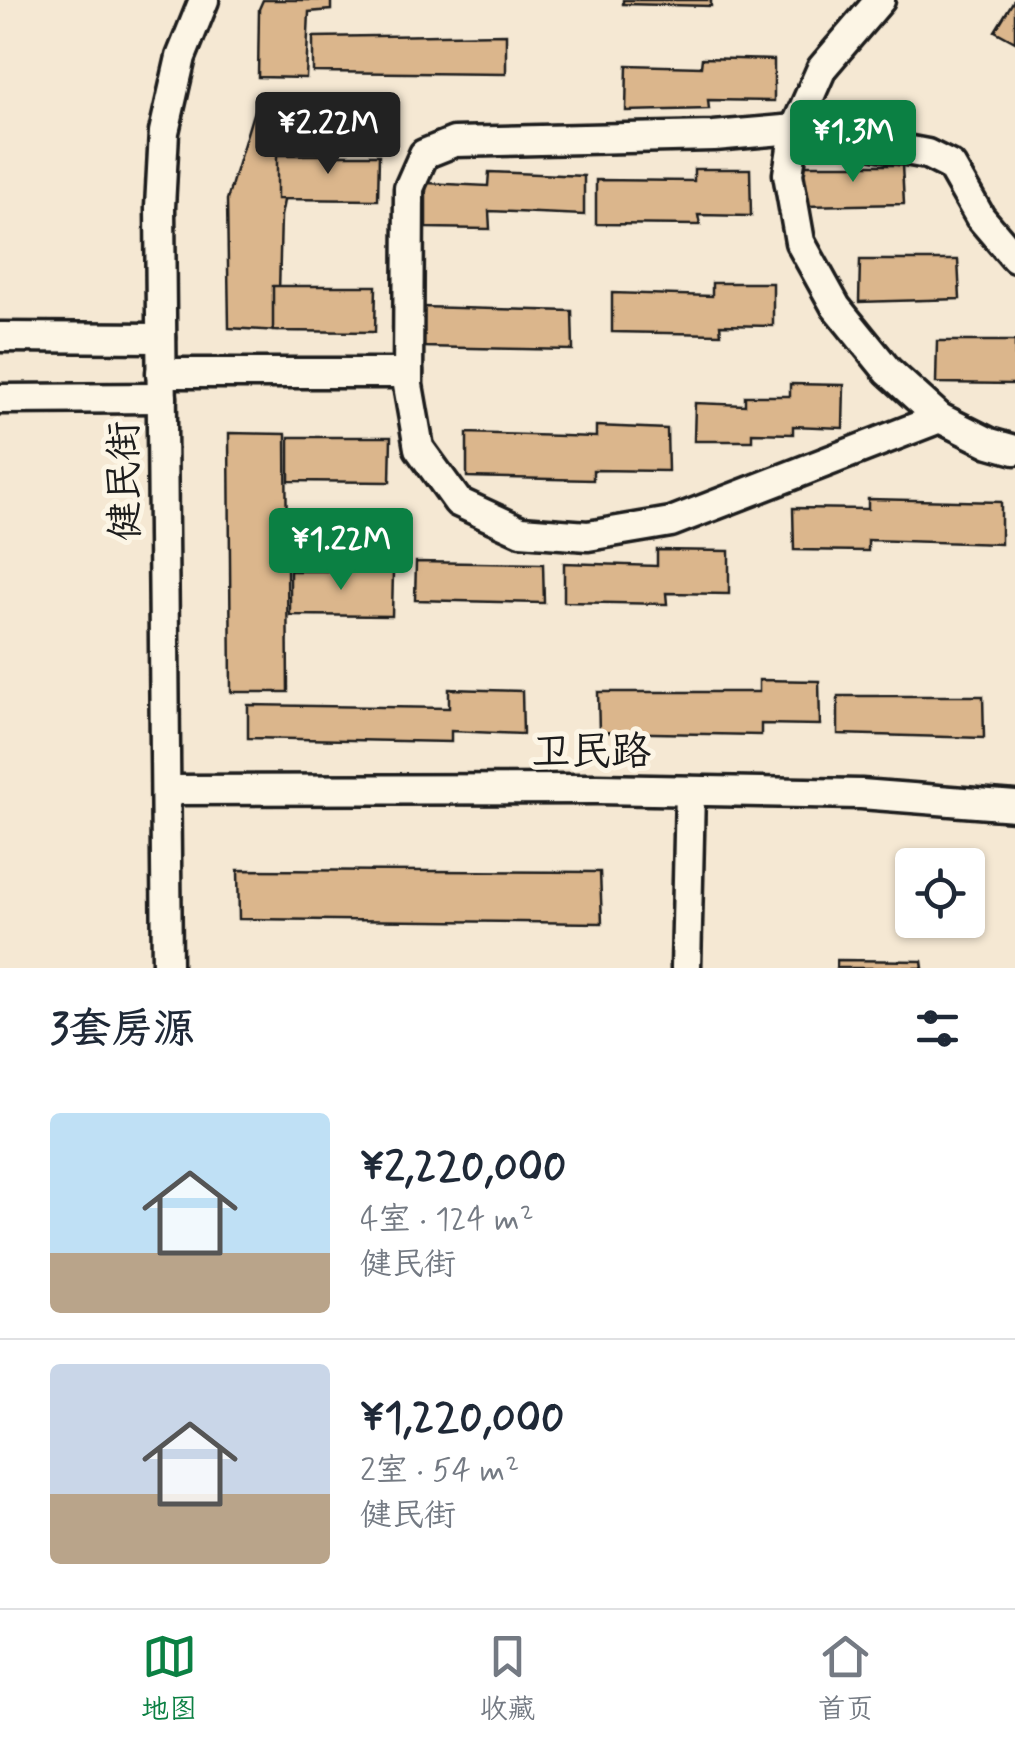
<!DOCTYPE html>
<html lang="zh">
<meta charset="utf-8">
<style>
:root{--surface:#fff;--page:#f6f6f7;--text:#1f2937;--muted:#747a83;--line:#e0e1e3;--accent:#0b8043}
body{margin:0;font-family:Mynerve,"LXGW WenKai TC",sans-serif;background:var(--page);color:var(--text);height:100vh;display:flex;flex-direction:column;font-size:38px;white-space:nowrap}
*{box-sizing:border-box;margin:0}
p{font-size:32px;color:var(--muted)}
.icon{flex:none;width:55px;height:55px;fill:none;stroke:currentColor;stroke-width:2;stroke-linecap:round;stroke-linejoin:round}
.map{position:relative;height:968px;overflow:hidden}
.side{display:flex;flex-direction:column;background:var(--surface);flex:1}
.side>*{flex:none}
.buttons{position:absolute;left:895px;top:848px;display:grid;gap:20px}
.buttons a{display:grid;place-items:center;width:90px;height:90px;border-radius:10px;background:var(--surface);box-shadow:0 2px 8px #0004;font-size:50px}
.price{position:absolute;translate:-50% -85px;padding:0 22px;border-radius:10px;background:var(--accent);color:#fff;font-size:32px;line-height:65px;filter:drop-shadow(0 2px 5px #0008)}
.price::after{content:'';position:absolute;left:50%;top:60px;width:30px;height:22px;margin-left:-15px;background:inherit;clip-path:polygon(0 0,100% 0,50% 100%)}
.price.active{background:#222;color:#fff}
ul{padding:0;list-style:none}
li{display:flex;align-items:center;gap:30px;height:250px;padding:0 50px}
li+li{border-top:2px solid var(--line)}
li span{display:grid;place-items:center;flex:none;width:280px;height:200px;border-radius:10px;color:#555}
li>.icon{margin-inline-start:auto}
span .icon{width:120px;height:120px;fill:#fffc;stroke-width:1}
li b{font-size:42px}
h2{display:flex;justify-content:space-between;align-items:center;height:120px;padding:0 50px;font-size:42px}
.dock{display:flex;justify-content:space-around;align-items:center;height:140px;border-top:2px solid var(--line);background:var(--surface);font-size:28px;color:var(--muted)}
.dock a{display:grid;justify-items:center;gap:5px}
.dock .active{color:var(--accent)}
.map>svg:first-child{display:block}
</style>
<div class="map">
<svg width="1015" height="968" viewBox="0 0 1015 968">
<rect width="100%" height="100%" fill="#f5e8d3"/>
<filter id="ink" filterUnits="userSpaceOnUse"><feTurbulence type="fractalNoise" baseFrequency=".01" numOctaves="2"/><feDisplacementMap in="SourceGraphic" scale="20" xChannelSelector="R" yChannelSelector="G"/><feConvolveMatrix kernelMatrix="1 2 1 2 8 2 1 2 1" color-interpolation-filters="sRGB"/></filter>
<g filter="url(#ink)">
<g fill="#dbb68c" stroke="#1c1c1c" stroke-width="2.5">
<polygon points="263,0 331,0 331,10 309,12 306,78 258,77 259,9"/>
<polygon points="623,0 711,0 711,6 623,4"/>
<polygon points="1014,0 1015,0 1015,42 995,31"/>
<polygon points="506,34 506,74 313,72 313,37"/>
<polygon points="702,58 774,60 774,101 708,100 709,109 626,111 627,65 701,67"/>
<polygon points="255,107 302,108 281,216 278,331 229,328 227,200"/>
<polygon points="277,155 379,155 378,200 277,199"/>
<polygon points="804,165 902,165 904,204 803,206"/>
<polygon points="694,169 750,169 751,216 698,215 700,225 596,224 596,180 694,181"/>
<polygon points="489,172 584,176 584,215 489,211 490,229 426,228 426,183 488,186"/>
<polygon points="860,260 958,260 960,299 859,302"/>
<polygon points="712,283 773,283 773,326 720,325 721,334 612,332 612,293 712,296"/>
<polygon points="273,286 376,286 375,332 273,331"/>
<polygon points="422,307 572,311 573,350 422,347"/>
<polygon points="937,341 1015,341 1015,384 936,383"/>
<polygon points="790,384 844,385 843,428 793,426 793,434 752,433 752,441 694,441 695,403 745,405 745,396 790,396"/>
<polygon points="596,426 667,429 668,471 593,470 593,480 467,477 467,433 596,437"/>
<polygon points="229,433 286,434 288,692 231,692"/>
<polygon points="289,437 391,437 390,482 289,481"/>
<polygon points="868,499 1001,502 1001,544 868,540 868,551 794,550 793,508 868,509"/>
<polygon points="657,550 729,551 729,594 666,593 667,604 564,602 564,563 657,566"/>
<polygon points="416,562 543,564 544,603 415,600"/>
<polygon points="290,571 393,571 392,616 290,615"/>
<polygon points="759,680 819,681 820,725 761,724 761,735 599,732 598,692 759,692"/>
<polygon points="449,689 522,691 523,734 451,731 451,742 248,738 248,705 449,708"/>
<polygon points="838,696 983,696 984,738 838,734"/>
<polygon points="238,870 600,872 602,923 239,919"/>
<polygon points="837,960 922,961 923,968 837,968"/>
</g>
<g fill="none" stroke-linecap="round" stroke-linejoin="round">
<defs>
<g id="minor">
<polyline points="880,0 822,68 795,129 788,174 800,242 836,307 888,371 940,418 990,443 1015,450"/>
<polyline points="0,337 161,338"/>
<polyline points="161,373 408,373"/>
<polyline points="0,399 162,398"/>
<polyline points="940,418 671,522 588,536 521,531 458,502 419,448 408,385 409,188 424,154 454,142 714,136 795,129 927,154 951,166 980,217 1015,258"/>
<polyline points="166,790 597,789 861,794 1015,806"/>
<polyline points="167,968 160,207 164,132 181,57 204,0"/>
<polyline points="686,968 690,791"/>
</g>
</defs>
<use href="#minor" stroke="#1c1c1c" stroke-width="35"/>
<use href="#minor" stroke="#fcf5e5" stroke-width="28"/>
</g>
</g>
<g text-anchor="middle" stroke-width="10" stroke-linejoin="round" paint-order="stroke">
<g font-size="40" fill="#1c1c1c" stroke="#fcf5e5">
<text transform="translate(123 481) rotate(-91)" y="14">健民街</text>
<text x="591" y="764">卫民路</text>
</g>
</g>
</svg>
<div class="buttons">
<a><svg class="icon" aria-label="locate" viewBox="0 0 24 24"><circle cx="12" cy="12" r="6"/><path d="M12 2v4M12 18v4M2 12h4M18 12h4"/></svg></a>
</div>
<b class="price active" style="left:328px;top:177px">¥2.22M</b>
<b class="price" style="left:853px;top:185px">¥1.3M</b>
<b class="price" style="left:341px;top:593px">¥1.22M</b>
</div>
<section class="side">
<h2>3套房源<svg class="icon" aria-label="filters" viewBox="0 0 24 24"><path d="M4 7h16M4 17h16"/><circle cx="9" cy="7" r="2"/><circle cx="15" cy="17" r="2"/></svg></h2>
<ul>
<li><span style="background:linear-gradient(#bfe0f5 70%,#b9a48a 0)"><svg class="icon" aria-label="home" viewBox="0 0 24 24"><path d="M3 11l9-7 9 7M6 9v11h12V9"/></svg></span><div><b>¥2,220,000</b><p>4室 · 124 m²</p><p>健民街</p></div></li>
<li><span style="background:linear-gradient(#c9d6e8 65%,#b9a48a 0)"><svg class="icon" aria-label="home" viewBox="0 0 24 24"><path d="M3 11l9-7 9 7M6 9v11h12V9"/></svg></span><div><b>¥1,220,000</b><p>2室 · 54 m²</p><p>健民街</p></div></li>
</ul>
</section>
<nav class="dock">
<a class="active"><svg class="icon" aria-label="map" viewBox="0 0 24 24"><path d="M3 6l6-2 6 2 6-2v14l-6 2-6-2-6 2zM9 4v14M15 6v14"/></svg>地图</a>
<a><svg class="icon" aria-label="saved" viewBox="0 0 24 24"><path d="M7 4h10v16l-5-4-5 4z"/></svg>收藏</a>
<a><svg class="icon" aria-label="home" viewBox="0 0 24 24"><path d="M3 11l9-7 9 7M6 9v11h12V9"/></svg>首页</a>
</nav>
